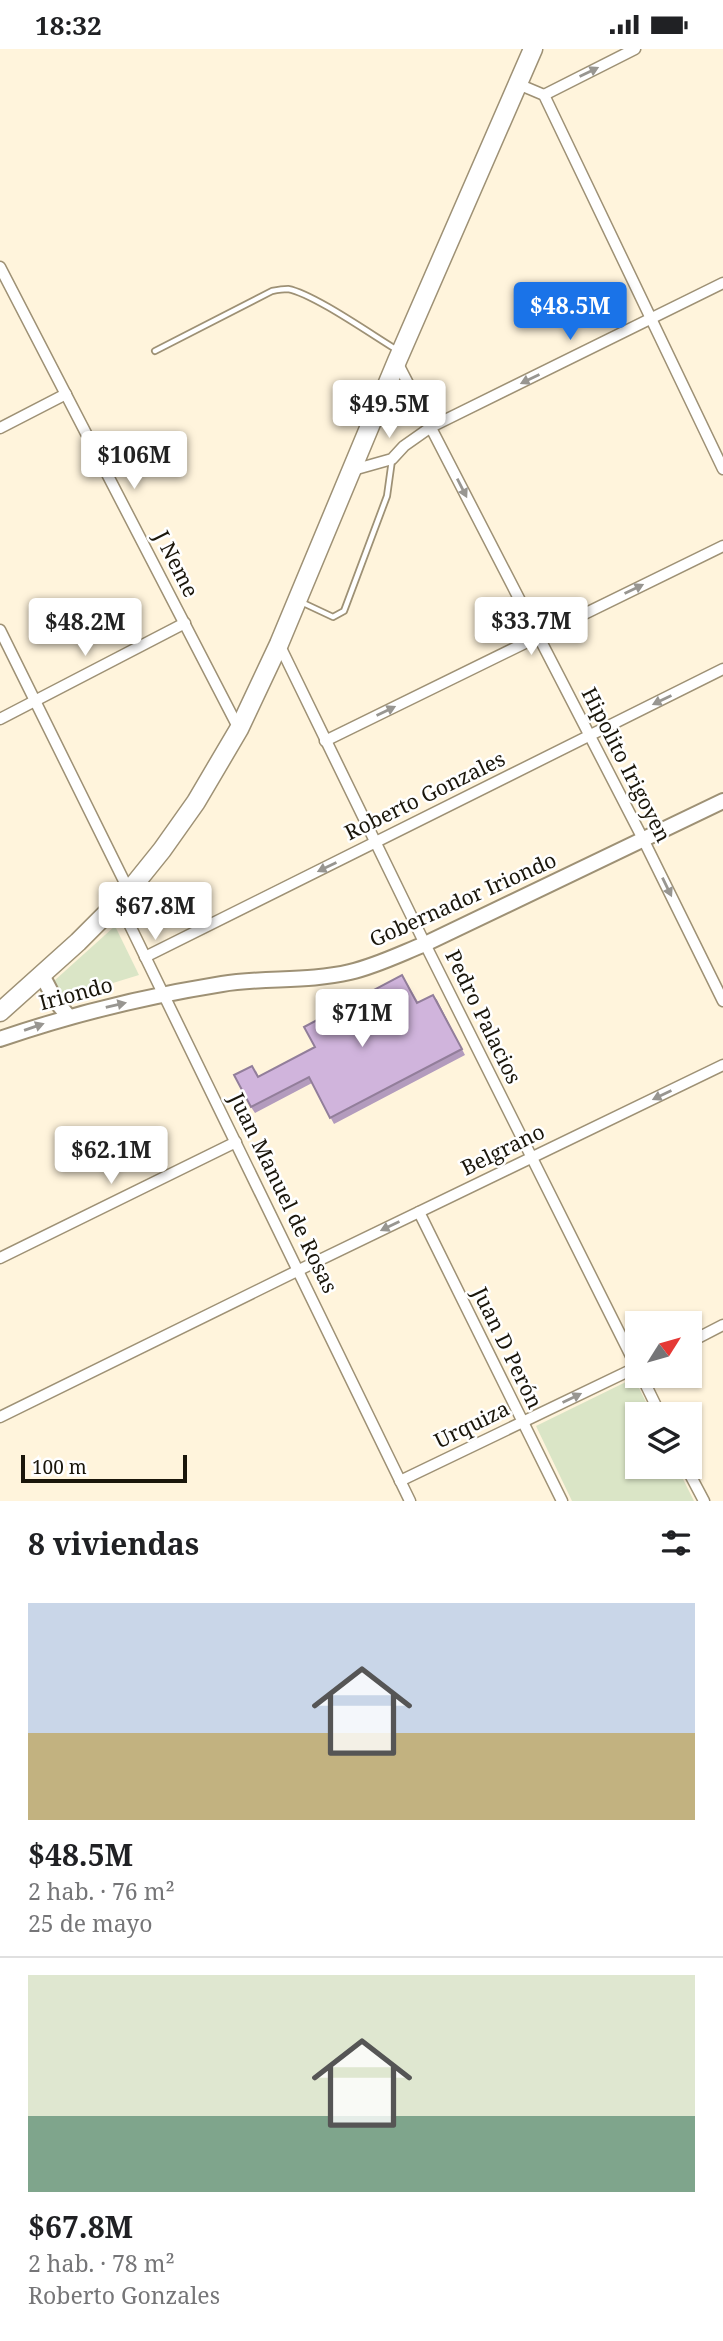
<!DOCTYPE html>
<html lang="es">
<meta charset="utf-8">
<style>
:root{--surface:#fff;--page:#f6f6f6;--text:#202124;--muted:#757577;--line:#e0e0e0;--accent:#1a73e8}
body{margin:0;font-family:"Noto Serif",serif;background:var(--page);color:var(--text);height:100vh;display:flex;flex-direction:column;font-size:26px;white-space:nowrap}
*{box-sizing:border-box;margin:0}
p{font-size:23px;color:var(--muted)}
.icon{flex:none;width:38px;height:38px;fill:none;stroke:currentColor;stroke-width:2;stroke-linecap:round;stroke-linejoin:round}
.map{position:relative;height:1452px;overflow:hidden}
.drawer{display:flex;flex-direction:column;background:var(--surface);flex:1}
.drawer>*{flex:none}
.needle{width:46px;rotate:53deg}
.buttons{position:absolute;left:625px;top:1262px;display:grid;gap:14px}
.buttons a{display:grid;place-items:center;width:77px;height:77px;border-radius:0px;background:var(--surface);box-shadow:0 2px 5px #0004;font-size:35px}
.scale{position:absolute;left:21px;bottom:18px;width:166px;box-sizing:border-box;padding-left:7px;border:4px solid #1a160b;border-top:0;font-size:19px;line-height:24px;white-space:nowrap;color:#1a160b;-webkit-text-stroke:5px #fff;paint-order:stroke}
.price{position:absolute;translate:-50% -60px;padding:0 16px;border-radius:7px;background:#fff;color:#222;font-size:23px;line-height:46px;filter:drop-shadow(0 2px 4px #0008)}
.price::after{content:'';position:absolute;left:50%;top:42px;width:21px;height:16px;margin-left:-10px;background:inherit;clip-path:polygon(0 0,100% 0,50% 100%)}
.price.current{background:var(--accent);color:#fff}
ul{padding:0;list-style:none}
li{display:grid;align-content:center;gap:14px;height:371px;padding:0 28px}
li+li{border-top:2px solid var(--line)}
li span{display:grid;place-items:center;height:217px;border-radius:0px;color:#555}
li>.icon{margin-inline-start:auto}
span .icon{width:126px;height:126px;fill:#fffc;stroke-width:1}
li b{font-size:30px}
h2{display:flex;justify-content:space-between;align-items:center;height:84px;padding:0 28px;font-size:30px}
.status{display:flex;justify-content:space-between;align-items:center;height:49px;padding:0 35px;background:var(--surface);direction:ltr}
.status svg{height:19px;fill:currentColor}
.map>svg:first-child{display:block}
</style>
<div class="status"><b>18:32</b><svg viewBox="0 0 49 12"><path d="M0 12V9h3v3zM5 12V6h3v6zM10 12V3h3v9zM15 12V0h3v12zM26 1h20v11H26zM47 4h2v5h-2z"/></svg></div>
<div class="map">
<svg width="723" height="1452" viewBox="0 0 723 1452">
<rect width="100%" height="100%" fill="#fff4dc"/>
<g fill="#dae5c6">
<polygon points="115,877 139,926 64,949 54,932"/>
<polygon points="634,1329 652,1365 637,1365 637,1418 677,1418 694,1452 572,1452 536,1377"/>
</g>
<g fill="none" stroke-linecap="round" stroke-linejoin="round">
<defs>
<g id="lane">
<path d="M 155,302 L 272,242 C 277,241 283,240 288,240 C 314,245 372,286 397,301"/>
<polyline points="301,553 333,568 344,562 387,447 392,411"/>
</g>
<g id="street">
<polyline points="518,35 544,46 723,420"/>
<polyline points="544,46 635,0"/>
<polyline points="0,218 239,680"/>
<polyline points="397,313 643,790 723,952"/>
<polyline points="0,379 66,345"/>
<polyline points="353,421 392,410 404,397 431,378 723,234"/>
<polyline points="0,581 129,842"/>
<polyline points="279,595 425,895 637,1319"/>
<polyline points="0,670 185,574"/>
<polyline points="325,692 723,497"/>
<polyline points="119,854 410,1452"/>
<polyline points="145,908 723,620"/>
<polyline points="419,1163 562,1452"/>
<polyline points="0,1209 236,1093"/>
<polyline points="690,1293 723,1276"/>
<polyline points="641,1326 660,1365"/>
<polyline points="0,1368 299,1221 723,1016"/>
<polyline points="686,1418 704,1452"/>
<polyline points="400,1432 637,1318"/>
</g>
<g id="secondary">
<polyline points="42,926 55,951 68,967"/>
<path d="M 0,990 C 73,965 146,947 222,935 C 264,928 308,933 350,923 C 376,917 400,905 425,895 L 723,752"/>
</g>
<polyline id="highway" points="0,963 78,893 129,842 162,801 196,753 239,680 279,595 397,312 533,0"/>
</defs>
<use href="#lane" stroke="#9e9175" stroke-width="8"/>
<use href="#street" stroke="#9e9175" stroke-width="13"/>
<use href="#secondary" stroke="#9e9175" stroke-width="18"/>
<use href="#highway" stroke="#9e9175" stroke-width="21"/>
<use href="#lane" stroke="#fff" stroke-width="4.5"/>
<use href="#street" stroke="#fff" stroke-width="10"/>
<use href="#secondary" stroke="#fff" stroke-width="14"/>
<use href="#highway" stroke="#fff" stroke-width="18"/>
</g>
<polygon fill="#b39bbd" points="402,926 418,953 433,946 465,1006 334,1075 312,1034 255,1064 251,1058 256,1022 259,1028 315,998"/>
<polygon fill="#927e9a" points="433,946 437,951 465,1006 462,1000"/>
<polygon fill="#d0b4dc" stroke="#927e9a" stroke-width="2" points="402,926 417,954 433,946 462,1000 330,1069 309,1028 251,1058 234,1026 252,1017 258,1028 315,998 304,978"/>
<defs><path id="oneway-solid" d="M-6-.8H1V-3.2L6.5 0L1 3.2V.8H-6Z" transform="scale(1.75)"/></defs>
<g fill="#989691">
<use href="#oneway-solid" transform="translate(589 23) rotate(-26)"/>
<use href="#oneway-solid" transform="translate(530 330) rotate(154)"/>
<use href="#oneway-solid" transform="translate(462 439) rotate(63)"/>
<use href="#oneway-solid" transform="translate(634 540) rotate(-26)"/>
<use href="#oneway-solid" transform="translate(662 651) rotate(154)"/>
<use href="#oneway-solid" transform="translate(386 662) rotate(-26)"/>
<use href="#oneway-solid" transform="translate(327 818) rotate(154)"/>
<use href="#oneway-solid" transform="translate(667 838) rotate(64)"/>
<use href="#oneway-solid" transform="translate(116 956) rotate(-13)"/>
<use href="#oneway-solid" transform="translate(34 978) rotate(-19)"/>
<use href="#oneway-solid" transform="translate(662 1046) rotate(154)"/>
<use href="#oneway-solid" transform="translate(390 1177) rotate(154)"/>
<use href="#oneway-solid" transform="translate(572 1349) rotate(-26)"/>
</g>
<g text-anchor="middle" stroke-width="5" stroke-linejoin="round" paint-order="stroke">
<g font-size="21" fill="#1a160b" stroke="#fff">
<text transform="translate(176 515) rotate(63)" y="7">J Neme</text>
<text transform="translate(626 716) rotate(63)" y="7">Hipolito Irigoyen</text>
<text transform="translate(425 747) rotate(-26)" y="7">Roberto Gonzales</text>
<text transform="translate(463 851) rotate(-24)" y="7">Gobernador Iriondo</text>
<text transform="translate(76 945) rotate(-15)" y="7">Iriondo</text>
<text transform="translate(483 968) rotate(64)" y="7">Pedro Palacios</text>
<text transform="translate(503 1101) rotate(-26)" y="7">Belgrano</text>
<text transform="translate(283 1144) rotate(64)" y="7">Juan Manuel de Rosas</text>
<text transform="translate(507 1299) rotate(64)" y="7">Juan D Perón</text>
<text transform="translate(472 1376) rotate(-26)" y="7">Urquiza</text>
</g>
</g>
</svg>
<div class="buttons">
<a><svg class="needle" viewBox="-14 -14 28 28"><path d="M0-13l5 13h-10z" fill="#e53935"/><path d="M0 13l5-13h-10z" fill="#757577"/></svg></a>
<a><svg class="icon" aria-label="layers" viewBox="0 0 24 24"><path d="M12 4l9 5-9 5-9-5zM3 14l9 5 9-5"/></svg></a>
</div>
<div class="scale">100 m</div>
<b class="price current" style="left:570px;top:293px">$48.5M</b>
<b class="price" style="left:389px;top:391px">$49.5M</b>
<b class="price" style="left:134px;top:442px">$106M</b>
<b class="price" style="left:531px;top:608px">$33.7M</b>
<b class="price" style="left:85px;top:609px">$48.2M</b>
<b class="price" style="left:155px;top:893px">$67.8M</b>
<b class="price" style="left:362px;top:1000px">$71M</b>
<b class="price" style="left:111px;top:1137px">$62.1M</b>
</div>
<section class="drawer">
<h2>8 viviendas<svg class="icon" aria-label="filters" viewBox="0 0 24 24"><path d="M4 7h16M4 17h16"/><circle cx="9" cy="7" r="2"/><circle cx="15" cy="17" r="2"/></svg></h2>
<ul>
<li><span style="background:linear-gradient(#c9d6e8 60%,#c2b280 0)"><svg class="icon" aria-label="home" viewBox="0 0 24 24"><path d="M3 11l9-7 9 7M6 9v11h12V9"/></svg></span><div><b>$48.5M</b><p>2 hab. · 76 m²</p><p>25 de mayo</p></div></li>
<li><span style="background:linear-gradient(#dfe7d0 65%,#7fa58c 0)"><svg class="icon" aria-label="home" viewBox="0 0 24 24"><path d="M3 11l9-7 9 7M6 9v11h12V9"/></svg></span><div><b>$67.8M</b><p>2 hab. · 78 m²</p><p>Roberto Gonzales</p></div></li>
</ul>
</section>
